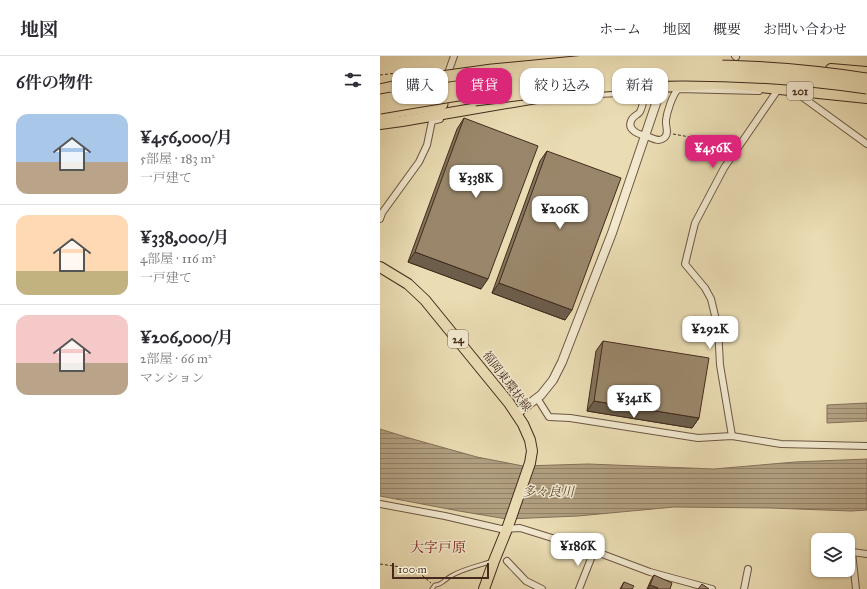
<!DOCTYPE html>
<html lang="ja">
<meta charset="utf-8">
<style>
:root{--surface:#fff;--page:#f2f2f3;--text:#2b2b33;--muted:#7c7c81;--line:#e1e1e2;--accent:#db2777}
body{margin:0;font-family:"IM FELL Great Primer","Noto Serif JP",serif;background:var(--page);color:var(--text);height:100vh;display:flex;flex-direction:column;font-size:15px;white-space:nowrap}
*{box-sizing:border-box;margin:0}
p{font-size:13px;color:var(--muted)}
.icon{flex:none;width:22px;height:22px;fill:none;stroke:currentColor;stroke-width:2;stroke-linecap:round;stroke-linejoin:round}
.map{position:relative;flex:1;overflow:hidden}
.panel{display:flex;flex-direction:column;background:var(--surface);width:380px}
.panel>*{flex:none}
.banner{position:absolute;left:12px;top:12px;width:380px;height:36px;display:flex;gap:8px}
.buttons{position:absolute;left:431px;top:477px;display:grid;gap:8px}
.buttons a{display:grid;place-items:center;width:44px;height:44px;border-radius:8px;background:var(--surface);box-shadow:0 1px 3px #0004;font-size:20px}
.scale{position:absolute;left:12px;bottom:10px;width:97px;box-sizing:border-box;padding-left:4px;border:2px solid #432a1d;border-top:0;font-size:11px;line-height:14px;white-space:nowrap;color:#432a1d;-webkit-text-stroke:3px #f1e8ce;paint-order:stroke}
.price{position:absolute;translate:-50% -34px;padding:0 9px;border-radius:8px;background:#fff;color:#222;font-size:13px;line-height:26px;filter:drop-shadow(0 1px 2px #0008)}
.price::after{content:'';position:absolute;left:50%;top:24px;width:12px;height:9px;margin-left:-6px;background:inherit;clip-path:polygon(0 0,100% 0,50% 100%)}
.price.selected{background:var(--accent);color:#fff}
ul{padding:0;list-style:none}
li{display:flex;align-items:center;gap:12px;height:100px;padding:0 16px}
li+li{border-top:1px solid var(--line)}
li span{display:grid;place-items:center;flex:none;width:112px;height:80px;border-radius:12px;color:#555}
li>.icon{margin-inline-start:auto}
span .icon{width:48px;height:48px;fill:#fffc;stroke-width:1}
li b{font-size:17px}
h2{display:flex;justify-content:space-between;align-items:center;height:48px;padding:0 16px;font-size:17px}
.pill{padding:0 14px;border-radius:12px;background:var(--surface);box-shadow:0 1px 3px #0004;font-size:14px;line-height:36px}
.pill.selected{background:var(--accent);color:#fff}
header{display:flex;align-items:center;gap:24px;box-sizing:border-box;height:56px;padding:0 20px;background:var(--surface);border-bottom:1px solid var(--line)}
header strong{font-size:19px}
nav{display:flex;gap:22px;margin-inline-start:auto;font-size:14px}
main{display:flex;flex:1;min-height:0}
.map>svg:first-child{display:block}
</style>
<header>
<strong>地図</strong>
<nav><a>ホーム</a><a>地図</a><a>概要</a><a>お問い合わせ</a></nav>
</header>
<main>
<section class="panel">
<h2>6件の物件<svg class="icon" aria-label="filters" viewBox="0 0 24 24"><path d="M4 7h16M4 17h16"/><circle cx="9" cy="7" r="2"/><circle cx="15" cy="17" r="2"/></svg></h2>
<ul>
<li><span style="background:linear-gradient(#a9c7e8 60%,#b9a48a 0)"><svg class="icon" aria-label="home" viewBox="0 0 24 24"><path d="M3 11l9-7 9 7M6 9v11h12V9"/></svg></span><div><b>¥456,000/月</b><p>5部屋 · 183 m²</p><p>一戸建て</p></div></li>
<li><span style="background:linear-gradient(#ffd9b3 70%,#c2b280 0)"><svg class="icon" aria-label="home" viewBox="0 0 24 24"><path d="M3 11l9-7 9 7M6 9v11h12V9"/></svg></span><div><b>¥338,000/月</b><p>4部屋 · 116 m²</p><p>一戸建て</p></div></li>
<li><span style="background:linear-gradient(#f6c9c9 60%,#b9a48a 0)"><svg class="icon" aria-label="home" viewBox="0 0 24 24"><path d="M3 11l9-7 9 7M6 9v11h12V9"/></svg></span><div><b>¥206,000/月</b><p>2部屋 · 66 m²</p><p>マンション</p></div></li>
</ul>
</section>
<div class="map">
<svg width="487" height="533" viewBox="0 0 487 533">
<defs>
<pattern id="water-rules" width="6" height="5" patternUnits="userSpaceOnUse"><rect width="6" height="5" fill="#b19f80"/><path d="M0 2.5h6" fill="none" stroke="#928268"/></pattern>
</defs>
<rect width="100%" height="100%" fill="#eadcb3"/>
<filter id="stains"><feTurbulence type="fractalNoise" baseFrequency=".005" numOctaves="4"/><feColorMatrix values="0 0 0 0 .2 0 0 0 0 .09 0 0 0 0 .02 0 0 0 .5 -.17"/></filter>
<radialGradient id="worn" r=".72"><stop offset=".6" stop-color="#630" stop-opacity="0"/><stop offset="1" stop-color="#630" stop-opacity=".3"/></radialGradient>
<g fill="url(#water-rules)" stroke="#857058">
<polygon points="487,347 487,365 447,367 447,349"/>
<polygon points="0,373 29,382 97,401 143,410 208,408 334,413 415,406 487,403 487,454 471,455 391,452 294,451 198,460 127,463 79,455 0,440"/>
</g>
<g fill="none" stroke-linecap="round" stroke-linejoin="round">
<defs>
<path id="service" d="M 52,533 L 55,529 C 62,529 65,523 71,520 C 83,513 97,510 110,506"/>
<g id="minor">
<polyline points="355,0 356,1"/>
<polyline points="68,17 74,0"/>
<polyline points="414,38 421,40 487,88"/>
<path d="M 171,41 L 177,40 L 260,36 L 264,42 C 263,46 262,54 259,57 C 257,59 254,60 252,63 C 245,75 261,79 269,81 C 274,83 279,86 284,82 C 290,77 285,70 286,64 C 287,56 292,40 298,33 L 379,35"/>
<polyline points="0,163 2,157 39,106 47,89 52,65 60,63"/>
<polyline points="157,342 169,361 190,362 318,382 352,380 401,388 487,390"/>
<polyline points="352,380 340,309 338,272 331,243 325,232 305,208 315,167 344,112 397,35"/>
<polyline points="0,448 65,460 121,473 140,472 214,495 270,516 332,533"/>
<polyline points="472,496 476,533"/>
<polyline points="469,497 472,496 487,498"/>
<polyline points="127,505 146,525 162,533"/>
<polyline points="199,533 214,495"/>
<polyline points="364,533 368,513"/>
</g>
<polyline id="tertiary" points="136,358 161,339 173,324 182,306 232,177 283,27"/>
<polyline id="primary" points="0,211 28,228 45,244 129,347 143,368 150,384 152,395 150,407 127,473 114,505 104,533"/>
<g id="trunk">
<polyline points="451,13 487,16"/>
<polyline points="244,33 333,28 352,28 487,42"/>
<polyline points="0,68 22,65 174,39"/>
</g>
<g id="motorway">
<polyline points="0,34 13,31"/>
<polyline points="0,61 13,56 62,48"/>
</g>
</defs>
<use href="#service" stroke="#6d5642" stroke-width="5"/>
<use href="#minor" stroke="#6d5642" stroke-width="8"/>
<use href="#tertiary" stroke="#6d5642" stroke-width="10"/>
<use href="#primary" stroke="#432a1d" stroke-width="12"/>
<use href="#trunk" stroke="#432a1d" stroke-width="12"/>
<use href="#motorway" stroke="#432a1d" stroke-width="13"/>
<g stroke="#432a1d" stroke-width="1" stroke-dasharray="3 2" stroke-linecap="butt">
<polyline points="0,19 53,13"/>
<polyline points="293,78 321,83 356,85"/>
<polyline points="0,508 35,513 51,527"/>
</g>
<use href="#service" stroke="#f1e8ce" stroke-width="3"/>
<use href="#minor" stroke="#f1e8ce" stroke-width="6"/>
<use href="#tertiary" stroke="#f1e8ce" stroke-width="8"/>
<use href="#primary" stroke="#eadcb3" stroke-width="10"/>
<use href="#trunk" stroke="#eadcb3" stroke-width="10"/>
<use href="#motorway" stroke="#eadcb3" stroke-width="11"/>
<defs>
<g id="motorway-bridge">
<polyline points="13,31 61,21 112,14 237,2 272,1 337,4"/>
<path d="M 0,44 C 81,29 163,16 246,12 C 324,7 409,11 487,23"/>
<polyline points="95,44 183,33 253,28"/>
<path d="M 0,52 C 76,39 153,26 231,21 C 316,16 402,20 487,32"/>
</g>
</defs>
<use href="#motorway-bridge" stroke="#432a1d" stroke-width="13" stroke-linecap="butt"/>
<use href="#motorway-bridge" stroke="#eadcb3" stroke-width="11"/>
</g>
<g fill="#84745c" stroke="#432a1d">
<polygon points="84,62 101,233 28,206 77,73"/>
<polygon points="167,95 185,264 112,237 160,105"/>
<polygon points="223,285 319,362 312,372 207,355 216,295"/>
<polygon points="274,519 290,533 267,533 271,524"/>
<polygon points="244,526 252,533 240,533"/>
</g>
<g fill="#6c5e4b" stroke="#432a1d">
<polygon points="35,196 108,223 101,233 28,206"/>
<polygon points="119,227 192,254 185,264 112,237"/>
<polygon points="214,345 319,362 312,372 207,355"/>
<polygon points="270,529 278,532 277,533 268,533"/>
</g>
<g fill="#9a876b" stroke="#432a1d">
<polygon points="84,62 158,90 108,223 35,196"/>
<polygon points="167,95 241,122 192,254 119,227"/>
<polygon points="223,285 329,302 319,362 214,345"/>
<polygon points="274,519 292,527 290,533 277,533 278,532 270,529"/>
<polygon points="244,526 254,530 252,533 241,533"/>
<polygon points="322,528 329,533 318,533"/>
</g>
<g text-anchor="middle" stroke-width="3" stroke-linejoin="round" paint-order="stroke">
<g fill="#f1e8ce" stroke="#776352" stroke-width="1">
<rect x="407" y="26" width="26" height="18" rx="3"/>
<rect x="68" y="274" width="20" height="18" rx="3"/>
</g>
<g font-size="11" font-weight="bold" fill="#432a1d">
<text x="420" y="39">201</text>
<text x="78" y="287">24</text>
</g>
<g font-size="12" fill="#432a1d" stroke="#f1e8ce">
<text transform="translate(127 325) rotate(53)" y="4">福岡東環状線</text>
</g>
<g font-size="13" font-style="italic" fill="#5e4736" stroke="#f1e8ce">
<text x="168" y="440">多々良川</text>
</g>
<g font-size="14" fill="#7a1f14" stroke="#f1e8ce">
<text x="58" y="496">大字戸原</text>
</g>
</g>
<rect width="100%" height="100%" filter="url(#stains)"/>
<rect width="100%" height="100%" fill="url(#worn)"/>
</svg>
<div class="buttons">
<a><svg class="icon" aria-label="layers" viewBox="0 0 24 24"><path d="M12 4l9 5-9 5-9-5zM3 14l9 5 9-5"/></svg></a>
</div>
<div class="scale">100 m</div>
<b class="price selected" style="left:333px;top:113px">¥456K</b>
<b class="price" style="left:96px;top:143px">¥338K</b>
<b class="price" style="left:180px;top:174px">¥206K</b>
<b class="price" style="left:330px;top:294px">¥292K</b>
<b class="price" style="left:254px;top:363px">¥341K</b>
<b class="price" style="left:198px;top:511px">¥186K</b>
<div class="banner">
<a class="pill">購入</a>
<a class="pill selected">賃貸</a>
<a class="pill">絞り込み</a>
<a class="pill">新着</a>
</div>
</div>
</main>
